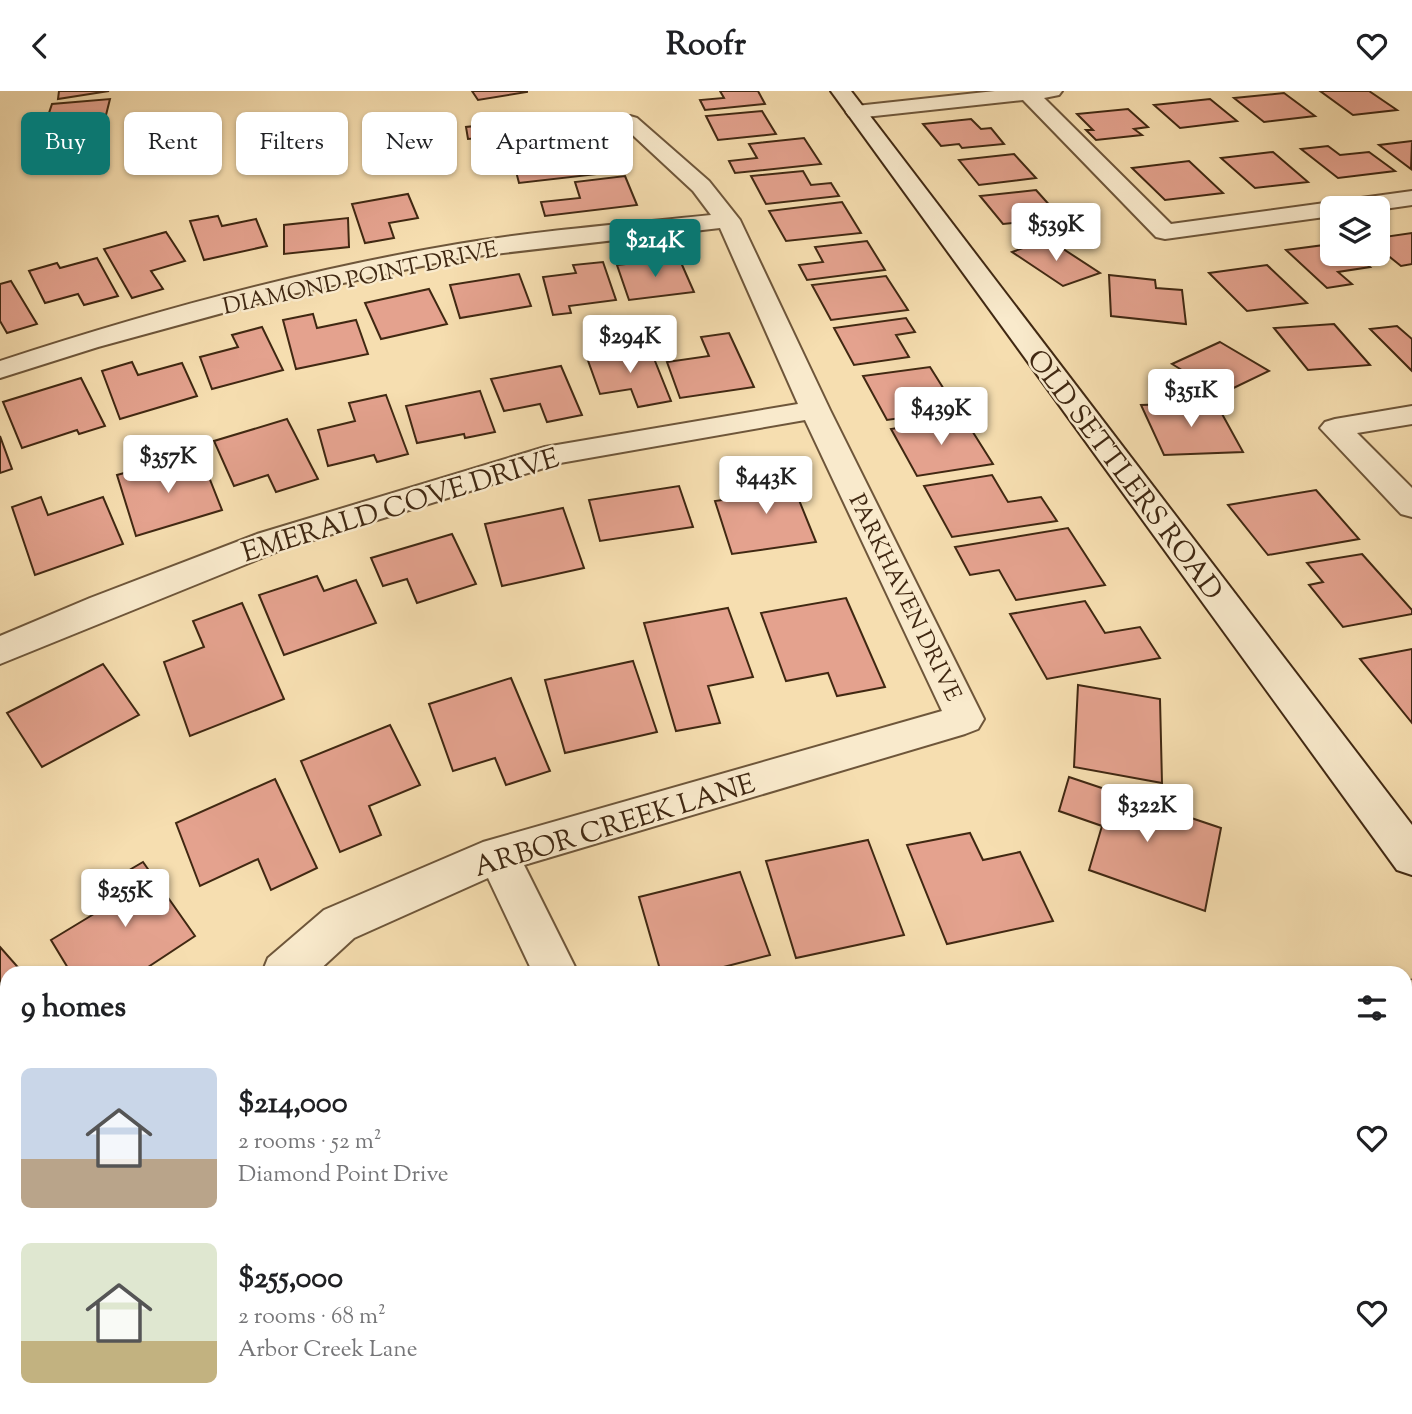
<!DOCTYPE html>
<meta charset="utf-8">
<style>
:root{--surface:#fff;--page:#f2f2f2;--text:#202124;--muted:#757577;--accent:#0f766e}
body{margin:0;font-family:"Sorts Mill Goudy",serif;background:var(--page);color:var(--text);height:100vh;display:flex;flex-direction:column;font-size:26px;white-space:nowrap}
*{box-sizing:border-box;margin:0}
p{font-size:23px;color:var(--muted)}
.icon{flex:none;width:38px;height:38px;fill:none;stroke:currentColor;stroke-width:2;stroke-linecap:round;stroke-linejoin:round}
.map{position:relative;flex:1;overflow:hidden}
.drawer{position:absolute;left:0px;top:875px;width:1412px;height:448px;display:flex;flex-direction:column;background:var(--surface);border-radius:21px 21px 0 0;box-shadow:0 2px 5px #0004}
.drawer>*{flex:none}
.guide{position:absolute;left:21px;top:21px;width:700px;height:63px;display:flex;gap:14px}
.controls{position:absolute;left:1320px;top:105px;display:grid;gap:14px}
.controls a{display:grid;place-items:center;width:70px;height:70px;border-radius:10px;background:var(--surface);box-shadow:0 2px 5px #0004;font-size:35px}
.price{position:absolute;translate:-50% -60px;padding:0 16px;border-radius:7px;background:#fff;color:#222;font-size:23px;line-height:46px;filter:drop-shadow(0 2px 4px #0008)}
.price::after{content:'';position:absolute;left:50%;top:42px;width:21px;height:16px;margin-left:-10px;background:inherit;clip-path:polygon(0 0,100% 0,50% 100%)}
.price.current{background:var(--accent);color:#fff}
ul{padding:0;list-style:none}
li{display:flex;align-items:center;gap:21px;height:175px;padding:0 21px}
li span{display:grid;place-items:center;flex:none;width:196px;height:140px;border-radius:10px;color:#555}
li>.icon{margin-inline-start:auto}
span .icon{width:84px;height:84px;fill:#fffc;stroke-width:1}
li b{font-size:30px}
h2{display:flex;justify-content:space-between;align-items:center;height:84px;padding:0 21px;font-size:30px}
.pill{padding:0 24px;border-radius:10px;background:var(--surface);box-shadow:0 2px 5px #0004;font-size:24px;line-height:63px}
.pill.current{background:var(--accent);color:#fff}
header{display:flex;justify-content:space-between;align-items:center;height:91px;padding:0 21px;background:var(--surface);font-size:32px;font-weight:800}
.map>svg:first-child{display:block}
</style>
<header><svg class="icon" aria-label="back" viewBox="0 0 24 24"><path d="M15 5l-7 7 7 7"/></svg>Roofr<svg class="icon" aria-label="heart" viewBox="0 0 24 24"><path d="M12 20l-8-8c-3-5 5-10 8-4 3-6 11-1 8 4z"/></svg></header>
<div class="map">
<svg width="1412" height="1323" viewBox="0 0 1412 1323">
<rect width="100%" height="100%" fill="#f6deb0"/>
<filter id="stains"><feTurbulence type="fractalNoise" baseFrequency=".00286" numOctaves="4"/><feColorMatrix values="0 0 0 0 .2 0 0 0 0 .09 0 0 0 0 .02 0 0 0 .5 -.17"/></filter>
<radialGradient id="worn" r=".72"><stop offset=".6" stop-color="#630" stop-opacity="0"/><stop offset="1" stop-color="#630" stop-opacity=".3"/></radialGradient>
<g fill="#e4a28e" stroke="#402812" stroke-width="2">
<polygon points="59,0 109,0 58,8"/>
<polygon points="472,0 527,0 527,1 478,9"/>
<polygon points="720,0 758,0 765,13 705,19 700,9 724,7"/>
<polygon points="1320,0 1369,0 1397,19 1353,24"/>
<polygon points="1284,2 1315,25 1264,31 1234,7"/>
<polygon points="110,8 104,32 44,37 52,13"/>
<polygon points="1210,8 1237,30 1180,37 1154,14"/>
<polygon points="1128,18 1148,36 1134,38 1142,44 1096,49 1086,39 1093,39 1077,23"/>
<polygon points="762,20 776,43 718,49 706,25"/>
<polygon points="971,28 981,38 991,37 1004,53 962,57 959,53 941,55 923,33"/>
<polygon points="524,30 528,42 549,40 552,52 481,59 479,47 468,48 466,36"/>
<polygon points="804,47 821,73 735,82 729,70 757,67 749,53"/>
<polygon points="1412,50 1411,78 1379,54"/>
<polygon points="1328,55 1340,64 1369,61 1395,80 1338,87 1301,58"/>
<polygon points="572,59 577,73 611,70 615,81 519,92 512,65"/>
<polygon points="1273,61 1308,91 1255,97 1221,67"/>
<polygon points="1014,63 1036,87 979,94 959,69"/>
<polygon points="1189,70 1223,102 1165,109 1132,77"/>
<polygon points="803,80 811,94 831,92 839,105 766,113 751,85"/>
<polygon points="625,85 637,114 545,125 541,111 580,107 575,91"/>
<polygon points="1036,99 1061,127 1003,133 980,105"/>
<polygon points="408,103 418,127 389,132 394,147 365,152 352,113"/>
<polygon points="842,111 861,142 786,150 769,120"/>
<polygon points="218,125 222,135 256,128 267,155 204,169 190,130"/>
<polygon points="348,127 349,156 284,163 284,134"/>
<polygon points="166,141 185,170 151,180 163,198 132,207 104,158"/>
<polygon points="1412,142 1412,173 1401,175 1386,163 1377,163 1377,147"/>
<polygon points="1048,148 1100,182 1063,195 1012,161"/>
<polygon points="867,150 885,179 807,189 799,174 823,171 815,156"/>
<polygon points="1332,153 1332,163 1354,163 1370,176 1338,181 1352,193 1327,197 1286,159"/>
<polygon points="97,167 118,205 84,214 78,203 45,212 29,180 57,172 60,177"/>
<polygon points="679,167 694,201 629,209 617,174"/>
<polygon points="603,171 616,209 569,215 571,222 553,224 543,186 576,182 573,174"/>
<polygon points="1267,174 1307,212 1247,220 1209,182"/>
<polygon points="519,183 531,215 460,227 450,194"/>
<polygon points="1109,184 1155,189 1156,197 1182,199 1186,233 1111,225"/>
<polygon points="886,185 908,219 831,229 812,194"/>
<polygon points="11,190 37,233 7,242 0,230 0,193"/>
<polygon points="429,198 447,233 381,248 365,212"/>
<polygon points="313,223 317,237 356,229 368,263 296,278 283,229"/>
<polygon points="906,227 915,241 896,244 909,266 854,274 834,237"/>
<polygon points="1334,233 1370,274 1308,279 1274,237"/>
<polygon points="1397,235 1412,248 1412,280 1370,238"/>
<polygon points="262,236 283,279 212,298 200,266 238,256 232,244"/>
<polygon points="729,242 754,296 680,307 667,271 709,265 701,246"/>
<polygon points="1220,251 1269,280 1221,303 1172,273"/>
<polygon points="649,255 671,310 638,316 631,298 600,303 586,264"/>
<polygon points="132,271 138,284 182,272 197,305 120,328 102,280"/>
<polygon points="561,275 582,324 547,331 540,313 504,320 491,288"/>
<polygon points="930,276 957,319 887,329 863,285"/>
<polygon points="81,287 105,335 79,343 77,339 22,357 3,311"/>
<polygon points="480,300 495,341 465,347 464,343 417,352 406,315"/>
<polygon points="386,304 408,363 377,371 374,364 328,375 318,339 355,330 349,312"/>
<polygon points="1216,312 1243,361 1164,364 1141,314"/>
<polygon points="964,327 993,373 917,385 891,338"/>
<polygon points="287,328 318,388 276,401 268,384 234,395 214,350"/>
<polygon points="0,345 12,378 0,382"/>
<polygon points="201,366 222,419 136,445 117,384 146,376 147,381"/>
<polygon points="786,377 816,451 732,463 715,410 764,403 756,381"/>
<polygon points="992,384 1008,411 1041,406 1057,430 952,446 924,395"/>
<polygon points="679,395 693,436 600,450 589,409"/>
<polygon points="1316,399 1359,448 1268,464 1228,414"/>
<polygon points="41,406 48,424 103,406 123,453 35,484 12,416"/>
<polygon points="563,417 584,477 502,495 485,433"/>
<polygon points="1068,437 1105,494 1016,509 999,479 970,484 955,456"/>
<polygon points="452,443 476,493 417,512 407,488 383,495 371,467"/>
<polygon points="1362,463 1412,519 1412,523 1343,536 1309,494 1323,491 1307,472"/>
<polygon points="317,485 324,500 356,489 376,532 284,564 259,504"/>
<polygon points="846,507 885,596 837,605 828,582 786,590 761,522"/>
<polygon points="1085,510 1105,542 1140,536 1160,567 1047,588 1010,523"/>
<polygon points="242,512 284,608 190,645 164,571 204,556 193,530"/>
<polygon points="728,517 753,586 708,595 720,632 676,640 644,532"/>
<polygon points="1412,558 1412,632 1360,568"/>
<polygon points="633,570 657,641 565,662 545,589"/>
<polygon points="103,573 139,624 42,676 7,622"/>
<polygon points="511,587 550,680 506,694 495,667 453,680 429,613"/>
<polygon points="1078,594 1160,608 1162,692 1074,676"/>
<polygon points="390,634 420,694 369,715 381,744 340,761 301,670"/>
<polygon points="1069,686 1221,737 1205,820 1089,779 1102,735 1059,720"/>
<polygon points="275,688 317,777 271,799 258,768 200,795 176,732"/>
<polygon points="970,742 983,769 1020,761 1053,830 947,853 907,754"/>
<polygon points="868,749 904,844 796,867 766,770"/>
<polygon points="143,771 195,845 139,882 71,882 51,849 112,812 102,795"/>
<polygon points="740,781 770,864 716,878 718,882 661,882 639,806"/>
<polygon points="0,856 23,882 7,882 7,963 0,955"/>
<polygon points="1405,1170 1412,1181 1412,1309 1405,1311"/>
<polygon points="7,1268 7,1316 138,1316 132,1323 0,1323 0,1276"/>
<polygon points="392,1316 599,1316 593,1323 398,1323"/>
<polygon points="895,1316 1092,1316 1094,1323 878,1323"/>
<polygon points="1325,1316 1390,1316 1366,1323 1329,1323"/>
</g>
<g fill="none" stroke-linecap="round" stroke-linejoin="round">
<defs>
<g id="lane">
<polygon points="1412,889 1412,912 1405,914 1405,891"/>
<polygon points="1405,1062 1412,1064 1412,1104 1405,1101"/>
</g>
<g id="street">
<polygon points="995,0 1062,0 1059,4 1044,7 1171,133 1412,100 1412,114 1377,119 1332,117 1332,125 1165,148 1156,146 1023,9 856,27 849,25 846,21 849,17 856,15"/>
<path d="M 630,25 L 637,27 L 709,90 L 740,129 L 830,319 L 984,628 L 978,638 L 965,643 L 524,774 L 578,882 L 533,882 L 488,787 L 354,847 L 316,882 L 262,882 L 268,867 L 324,819 L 483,751 L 942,620 L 805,329 L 560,372 L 281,459 L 0,573 L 0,545 L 90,507 L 257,443 L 545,356 L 798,313 L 720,137 L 459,167 L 292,203 L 98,256 L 0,287 L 0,270 C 149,221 303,179 458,153 C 541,139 627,133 711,124 L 693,100 L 623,35 L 619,31 L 623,27 Z"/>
<polygon points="1412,315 1412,333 1357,342 1412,397 1412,426 1401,423 1320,337 1325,331 1335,328"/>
<polygon points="7,1105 7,1160 0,1163 0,1108"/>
<polygon points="737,1316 793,1316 792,1323 736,1323"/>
</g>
<polygon id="secondary" points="831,0 851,0 1412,734 1412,784 1397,779"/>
</defs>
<use href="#lane" stroke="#6e563a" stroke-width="3"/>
<use href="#street" stroke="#6e563a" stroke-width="4"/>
<use href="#secondary" stroke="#402812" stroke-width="4"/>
<use href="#lane" fill="#f9eacc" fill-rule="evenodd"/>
<use href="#street" fill="#f9eacc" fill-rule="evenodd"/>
<use href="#secondary" fill="#f9eacc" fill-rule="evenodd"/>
</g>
<g text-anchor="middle" stroke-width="5" stroke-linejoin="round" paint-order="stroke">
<g font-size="23" fill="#402812" stroke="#f9eacc">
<text transform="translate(360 186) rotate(-12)" y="8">DIAMOND POINT DRIVE</text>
<text transform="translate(906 506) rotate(64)" y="8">PARKHAVEN DRIVE</text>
</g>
<g font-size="28" fill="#402812" stroke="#f9eacc">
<text transform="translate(1126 383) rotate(53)" y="10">OLD SETTLERS ROAD</text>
<text transform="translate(400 413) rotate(-17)" y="10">EMERALD COVE DRIVE</text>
<text transform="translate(614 733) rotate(-17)" y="10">ARBOR CREEK LANE</text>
</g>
</g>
<rect width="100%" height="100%" filter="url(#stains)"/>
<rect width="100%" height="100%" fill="url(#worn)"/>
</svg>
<div class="controls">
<a><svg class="icon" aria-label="layers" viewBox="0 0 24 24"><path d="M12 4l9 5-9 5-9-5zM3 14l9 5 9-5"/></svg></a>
</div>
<b class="price" style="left:1056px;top:172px">$539K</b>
<b class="price current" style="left:655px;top:188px">$214K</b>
<b class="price" style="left:630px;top:284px">$294K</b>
<b class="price" style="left:1191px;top:338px">$351K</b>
<b class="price" style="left:941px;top:356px">$439K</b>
<b class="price" style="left:168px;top:404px">$357K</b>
<b class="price" style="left:766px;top:425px">$443K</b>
<b class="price" style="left:1147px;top:753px">$322K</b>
<b class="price" style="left:125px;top:838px">$255K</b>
<div class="guide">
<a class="pill current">Buy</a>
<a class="pill">Rent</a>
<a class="pill">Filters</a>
<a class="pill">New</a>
<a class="pill">Apartment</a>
</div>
<section class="drawer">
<h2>9 homes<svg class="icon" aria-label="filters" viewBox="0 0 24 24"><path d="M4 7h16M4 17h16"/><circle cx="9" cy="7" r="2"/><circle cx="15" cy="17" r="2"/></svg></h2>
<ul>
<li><span style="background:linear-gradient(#c9d6e8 65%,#b9a48a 0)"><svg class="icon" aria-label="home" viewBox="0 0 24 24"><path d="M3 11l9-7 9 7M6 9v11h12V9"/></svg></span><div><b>$214,000</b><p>2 rooms · 52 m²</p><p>Diamond Point Drive</p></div><svg class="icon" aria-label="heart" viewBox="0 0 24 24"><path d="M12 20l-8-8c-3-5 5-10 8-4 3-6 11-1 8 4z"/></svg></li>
<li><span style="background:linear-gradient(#dfe7d0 70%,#c2b280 0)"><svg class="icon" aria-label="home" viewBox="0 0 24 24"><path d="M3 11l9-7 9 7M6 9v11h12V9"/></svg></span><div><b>$255,000</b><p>2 rooms · 68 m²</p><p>Arbor Creek Lane</p></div><svg class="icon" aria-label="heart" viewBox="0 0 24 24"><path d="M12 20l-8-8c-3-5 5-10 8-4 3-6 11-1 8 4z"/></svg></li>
</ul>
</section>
</div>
